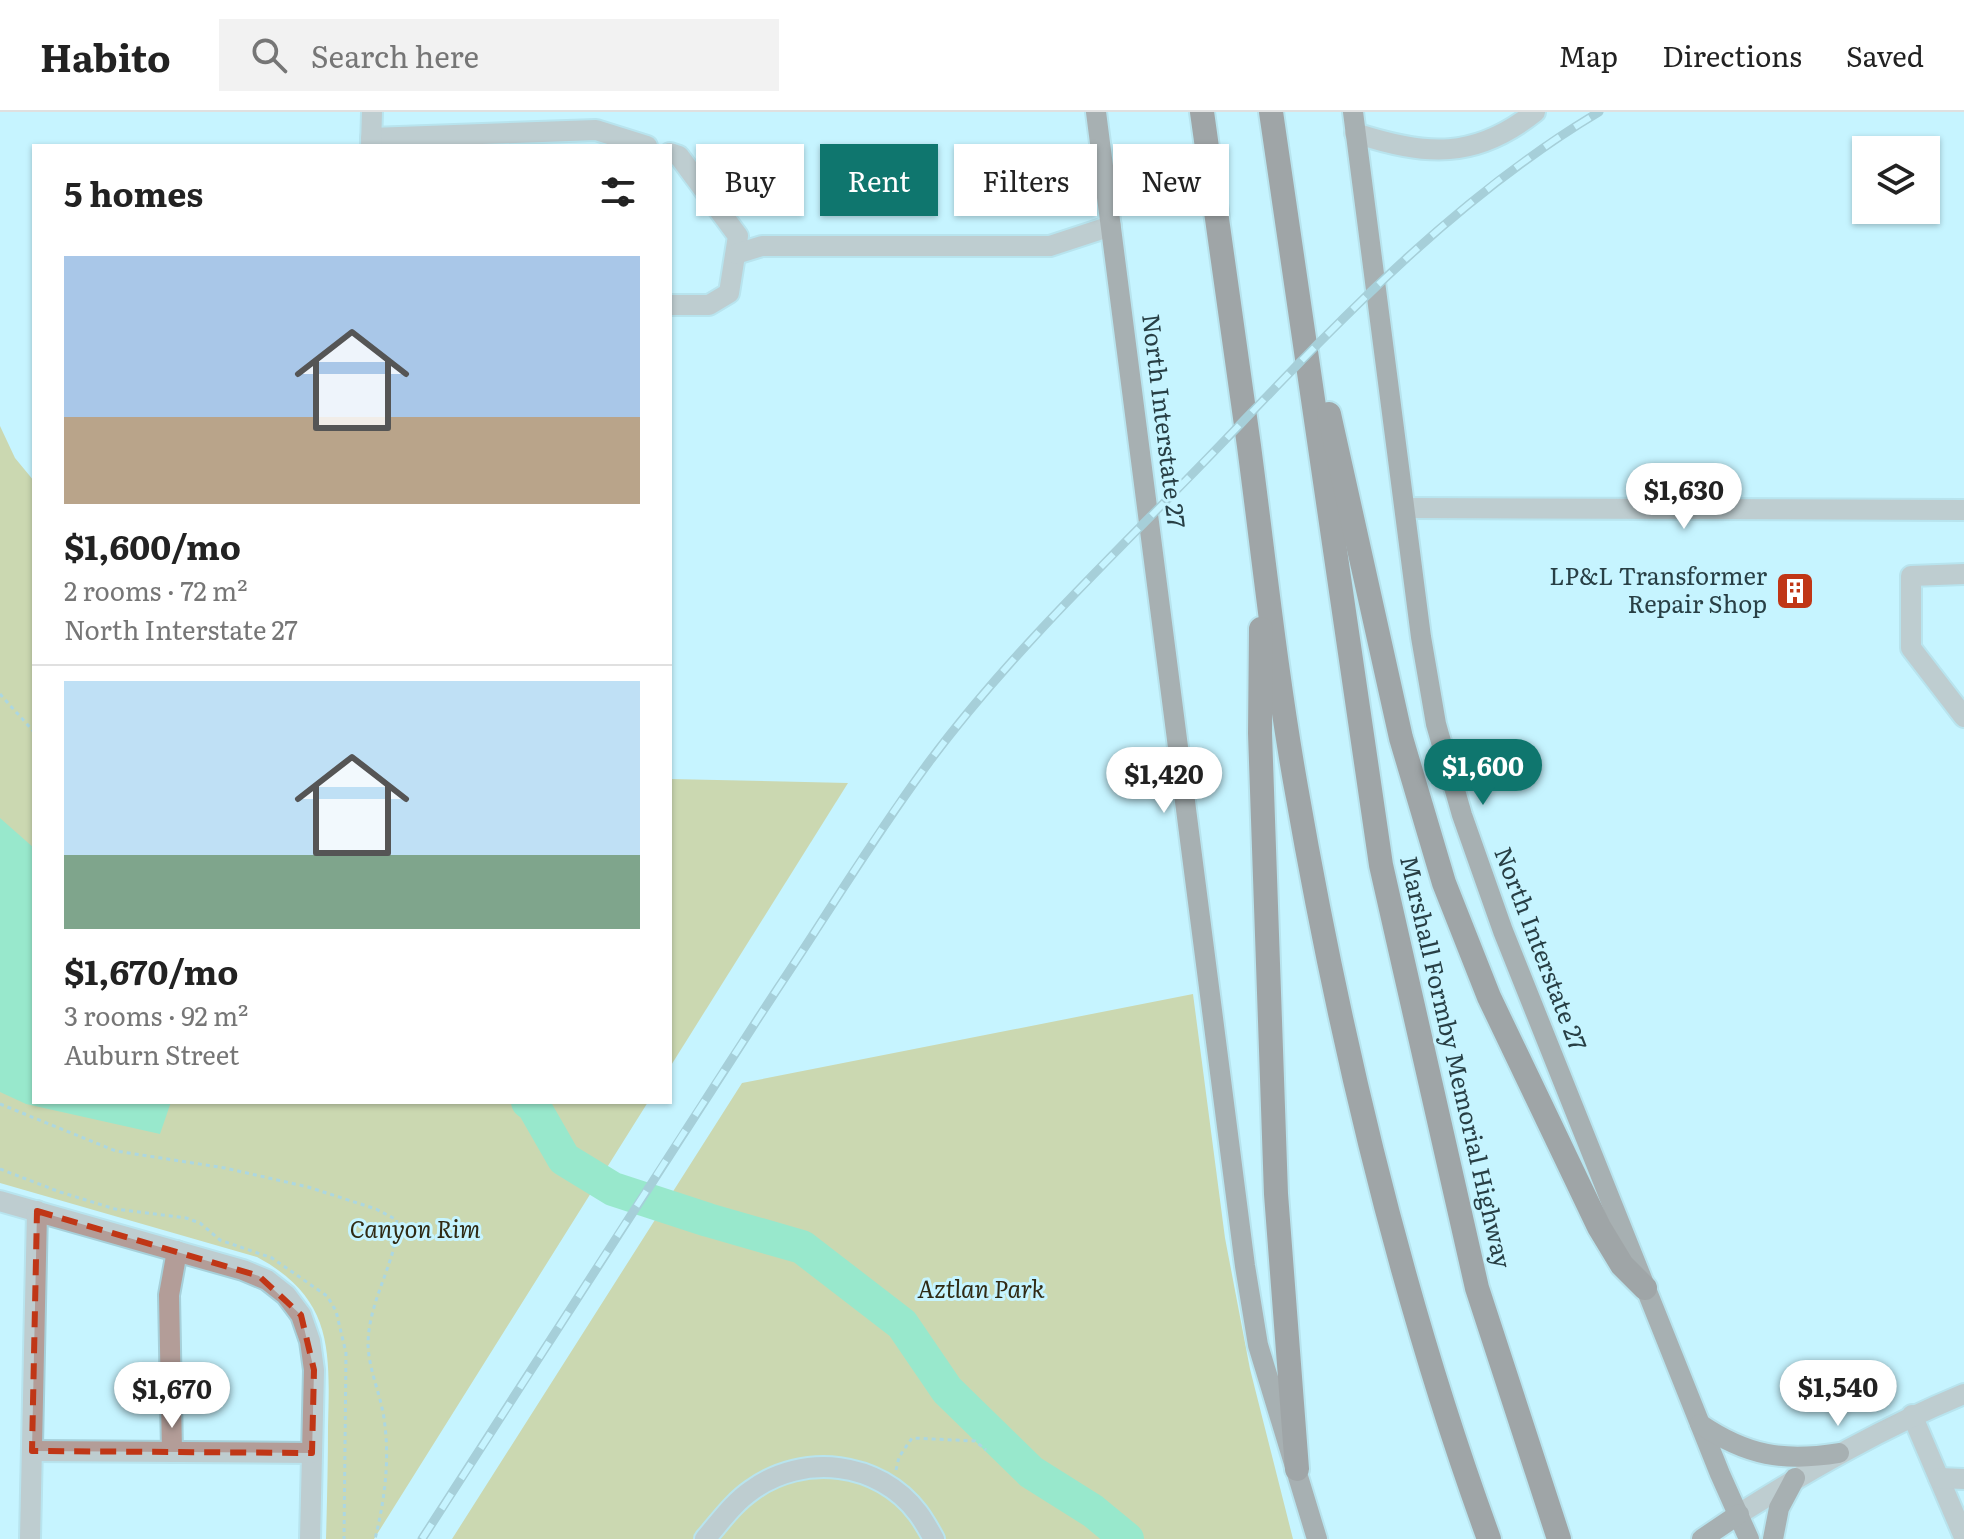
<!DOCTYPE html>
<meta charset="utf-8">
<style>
:root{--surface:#fff;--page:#f2f2f2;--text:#222;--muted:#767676;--line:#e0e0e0;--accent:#0f766e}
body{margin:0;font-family:Literata,serif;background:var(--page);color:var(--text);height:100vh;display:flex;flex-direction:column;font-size:30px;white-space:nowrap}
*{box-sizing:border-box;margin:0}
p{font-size:26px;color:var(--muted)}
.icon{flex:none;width:44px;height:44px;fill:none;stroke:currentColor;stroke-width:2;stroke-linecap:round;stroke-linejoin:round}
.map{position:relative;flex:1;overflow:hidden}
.drawer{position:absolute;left:32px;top:32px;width:640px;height:960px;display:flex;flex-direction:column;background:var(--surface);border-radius:0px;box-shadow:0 2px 6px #0004}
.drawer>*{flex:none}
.top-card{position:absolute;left:696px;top:32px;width:760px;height:72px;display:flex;gap:16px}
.buttons{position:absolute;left:1852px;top:24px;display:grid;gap:16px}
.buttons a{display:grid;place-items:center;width:88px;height:88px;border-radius:0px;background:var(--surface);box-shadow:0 2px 6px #0004;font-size:40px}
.price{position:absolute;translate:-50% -68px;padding:0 18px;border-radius:28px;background:#fff;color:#222;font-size:26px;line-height:52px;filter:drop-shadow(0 2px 4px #0008)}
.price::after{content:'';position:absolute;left:50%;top:48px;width:24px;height:18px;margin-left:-12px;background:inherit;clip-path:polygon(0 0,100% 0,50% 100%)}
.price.current{background:var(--accent);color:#fff}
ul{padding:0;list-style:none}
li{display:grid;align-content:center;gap:16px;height:424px;padding:0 32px}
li+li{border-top:2px solid var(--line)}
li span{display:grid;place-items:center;height:248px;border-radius:0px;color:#555}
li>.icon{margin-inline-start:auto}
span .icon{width:144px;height:144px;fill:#fffc;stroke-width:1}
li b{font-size:34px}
h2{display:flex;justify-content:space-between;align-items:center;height:96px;padding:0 32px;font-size:34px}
.chip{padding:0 28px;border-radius:0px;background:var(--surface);box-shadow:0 2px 6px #0004;font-size:28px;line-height:72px}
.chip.current{background:var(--accent);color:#fff}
header{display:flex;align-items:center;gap:48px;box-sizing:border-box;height:112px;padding:0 40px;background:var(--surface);border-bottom:2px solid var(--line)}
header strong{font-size:38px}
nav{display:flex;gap:44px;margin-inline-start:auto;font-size:28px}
.search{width:560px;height:72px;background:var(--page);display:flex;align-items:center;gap:20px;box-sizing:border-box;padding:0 28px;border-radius:0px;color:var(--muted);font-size:30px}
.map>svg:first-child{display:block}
</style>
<header>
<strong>Habito</strong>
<div class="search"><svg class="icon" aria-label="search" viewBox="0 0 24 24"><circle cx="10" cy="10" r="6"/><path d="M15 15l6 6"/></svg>Search here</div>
<nav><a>Map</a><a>Directions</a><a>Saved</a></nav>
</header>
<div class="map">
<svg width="1964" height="1427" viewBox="0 0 1964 1427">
<rect width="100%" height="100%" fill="#c6f4ff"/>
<g fill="#d1b653">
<path d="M 0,314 L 15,346 L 34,369 L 34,990 L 648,990 L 374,1427 L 326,1427 C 327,1390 328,1352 328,1315 C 330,1238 333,1186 257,1145 L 0,1071 Z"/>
<polygon points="670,667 848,671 670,955"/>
<polygon points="1193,882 1225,1126 1250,1257 1293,1427 452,1427 742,971"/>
</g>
<polygon fill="#61d98f" points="0,706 34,736 34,990 171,990 160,1022 26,992 0,980"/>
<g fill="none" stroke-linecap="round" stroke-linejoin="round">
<polyline stroke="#61d98f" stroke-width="34" points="528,990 533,993 564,1047 613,1077 708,1108 802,1135 902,1212 947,1278 1031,1360 1093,1399 1127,1427"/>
<defs>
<g id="minor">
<path d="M 1355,21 C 1426,44 1475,48 1535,0"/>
<polyline points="371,26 596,18 647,34"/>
<polyline points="371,34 372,0"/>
<polyline points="670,41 679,44 738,124 729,181 709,193 670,193"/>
<polyline points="736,142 762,134 1050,134 1111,114"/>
<polyline points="1405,396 1964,398"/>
<polyline points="1964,462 1911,464 1911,536 1964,605"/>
<polyline points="0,1089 243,1158 267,1168 286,1183 301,1203 310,1229 314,1258 310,1427"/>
<polyline points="1912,1303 1964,1425"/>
<polyline points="32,1339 312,1341"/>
<polyline points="172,1340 169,1183 177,1139"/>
<polyline points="1939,1366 1964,1367"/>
<path d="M 1739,1402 C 1812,1356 1884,1315 1964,1282"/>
<polyline points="30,1427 37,1099"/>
<path d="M 705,1427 C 720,1410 733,1391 752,1378 C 803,1341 879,1349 918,1401 C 924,1409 929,1418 934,1427"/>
</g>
<g id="major">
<polyline points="1096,0 1245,1154 1258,1233 1317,1427"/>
<polyline points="1353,0 1421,525 1436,612 1462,703 1503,819 1720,1362 1749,1427"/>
<path d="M 1700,1312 C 1747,1344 1784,1350 1839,1341"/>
<polyline points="1702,1427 1739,1402"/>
<polyline points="1773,1427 1779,1396 1795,1366"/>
</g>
<g id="highway">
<path d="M 1202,0 C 1217,111 1234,222 1249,334 C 1264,448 1276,562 1296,675 C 1340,928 1401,1186 1489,1427"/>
<polyline points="1271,0 1381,753 1477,1176 1559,1427"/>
<polyline points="1329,302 1401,626 1444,771 1489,885 1599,1115 1622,1153 1645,1176"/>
<polyline points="1261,517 1260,621 1276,1082 1297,1357"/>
</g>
</defs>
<use href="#minor" stroke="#a6d0da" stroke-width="24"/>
<use href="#major" stroke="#a6d0da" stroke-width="24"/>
<use href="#highway" stroke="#a6d0da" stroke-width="28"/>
<g stroke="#8db3bc" stroke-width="3" stroke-dasharray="4 4" stroke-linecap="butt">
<polyline points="0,582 34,620"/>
<path d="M 0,992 L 116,1039 L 225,1056 L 308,1075 L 376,1097 L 397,1108 C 396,1118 395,1129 393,1139 C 384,1170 368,1200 368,1233 C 369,1258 380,1281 384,1306 C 390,1347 385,1387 375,1427"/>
<polyline points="0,1057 60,1080 115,1097 186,1106 200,1111 220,1128 272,1146 327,1184 336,1199 346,1241 344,1427"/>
<polyline points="896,1358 899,1345 912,1326 975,1329 986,1338"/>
</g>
<use href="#minor" stroke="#b39d98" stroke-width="20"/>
<use href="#major" stroke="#825d54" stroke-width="20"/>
<use href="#highway" stroke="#70463c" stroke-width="24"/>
<defs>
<path id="rail" d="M 422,1427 C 541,1244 658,1059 778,876 C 828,801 875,723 929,650 C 1017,532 1126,432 1227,326 C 1342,206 1455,86 1599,0"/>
</defs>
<use href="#rail" stroke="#7ea2aa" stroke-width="9"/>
<use href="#rail" stroke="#c6f4ff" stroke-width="6" stroke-dasharray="18" stroke-linecap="butt"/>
</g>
<path d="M0 0H1964V1427H0ZM 37,1099 L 259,1164 L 301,1203 L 314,1258 L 312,1341 L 32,1339 Z" fill="#c6f4ff" fill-opacity=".55" fill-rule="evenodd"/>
<path fill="none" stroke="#c03616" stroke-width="6" stroke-dasharray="16 10" stroke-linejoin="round" d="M 37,1099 L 259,1164 L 301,1203 L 314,1258 L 312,1341 L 32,1339 Z"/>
<defs>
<symbol id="building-square" viewBox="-11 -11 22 22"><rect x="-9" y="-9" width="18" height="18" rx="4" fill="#c03616" stroke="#c6f4ff"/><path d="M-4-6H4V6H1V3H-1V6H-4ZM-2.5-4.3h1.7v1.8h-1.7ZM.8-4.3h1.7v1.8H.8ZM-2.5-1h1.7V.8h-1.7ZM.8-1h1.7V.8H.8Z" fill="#fff"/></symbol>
</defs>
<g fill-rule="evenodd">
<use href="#building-square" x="1773" y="457" width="44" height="44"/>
</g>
<g text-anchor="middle" stroke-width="6" stroke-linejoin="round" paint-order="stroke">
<g font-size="24" fill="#283f45" stroke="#c6f4ff">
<text transform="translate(1163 309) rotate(83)" y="8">North Interstate 27</text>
<text transform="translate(1540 837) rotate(69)" y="8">North Interstate 27</text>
<text transform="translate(1455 950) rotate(77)" y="8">Marshall Formby Memorial Highway</text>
</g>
<g font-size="24" fill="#283f45" stroke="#c6f4ff" text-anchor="end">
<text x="1767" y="473">LP&amp;L Transformer<tspan x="1767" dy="28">Repair Shop</tspan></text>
</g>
<g font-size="24" font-style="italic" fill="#302a14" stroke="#c6f4ff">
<text x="415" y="1126">Canyon Rim</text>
<text x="981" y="1186">Aztlan Park</text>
</g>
</g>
</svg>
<div class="buttons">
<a><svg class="icon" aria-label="layers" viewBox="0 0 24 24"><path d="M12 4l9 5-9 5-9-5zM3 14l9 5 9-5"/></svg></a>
</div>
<b class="price" style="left:1684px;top:419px">$1,630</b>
<b class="price current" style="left:1483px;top:695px">$1,600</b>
<b class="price" style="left:1164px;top:703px">$1,420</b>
<b class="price" style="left:1838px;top:1316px">$1,540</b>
<b class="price" style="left:172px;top:1318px">$1,670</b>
<div class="top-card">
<a class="chip">Buy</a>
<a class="chip current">Rent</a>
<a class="chip">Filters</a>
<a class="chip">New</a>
</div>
<section class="drawer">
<h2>5 homes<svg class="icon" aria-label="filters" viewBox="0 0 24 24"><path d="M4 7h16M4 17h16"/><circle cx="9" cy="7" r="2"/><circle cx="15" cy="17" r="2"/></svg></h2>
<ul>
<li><span style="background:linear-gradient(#a9c7e8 65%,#b9a48a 0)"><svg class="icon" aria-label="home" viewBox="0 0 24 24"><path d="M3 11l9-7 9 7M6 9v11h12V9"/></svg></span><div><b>$1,600/mo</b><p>2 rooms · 72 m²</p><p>North Interstate 27</p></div></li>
<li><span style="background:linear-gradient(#bfe0f5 70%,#7fa58c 0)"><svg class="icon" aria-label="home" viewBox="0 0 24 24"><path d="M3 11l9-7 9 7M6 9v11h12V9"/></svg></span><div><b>$1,670/mo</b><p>3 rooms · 92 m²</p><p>Auburn Street</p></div></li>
</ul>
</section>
</div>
